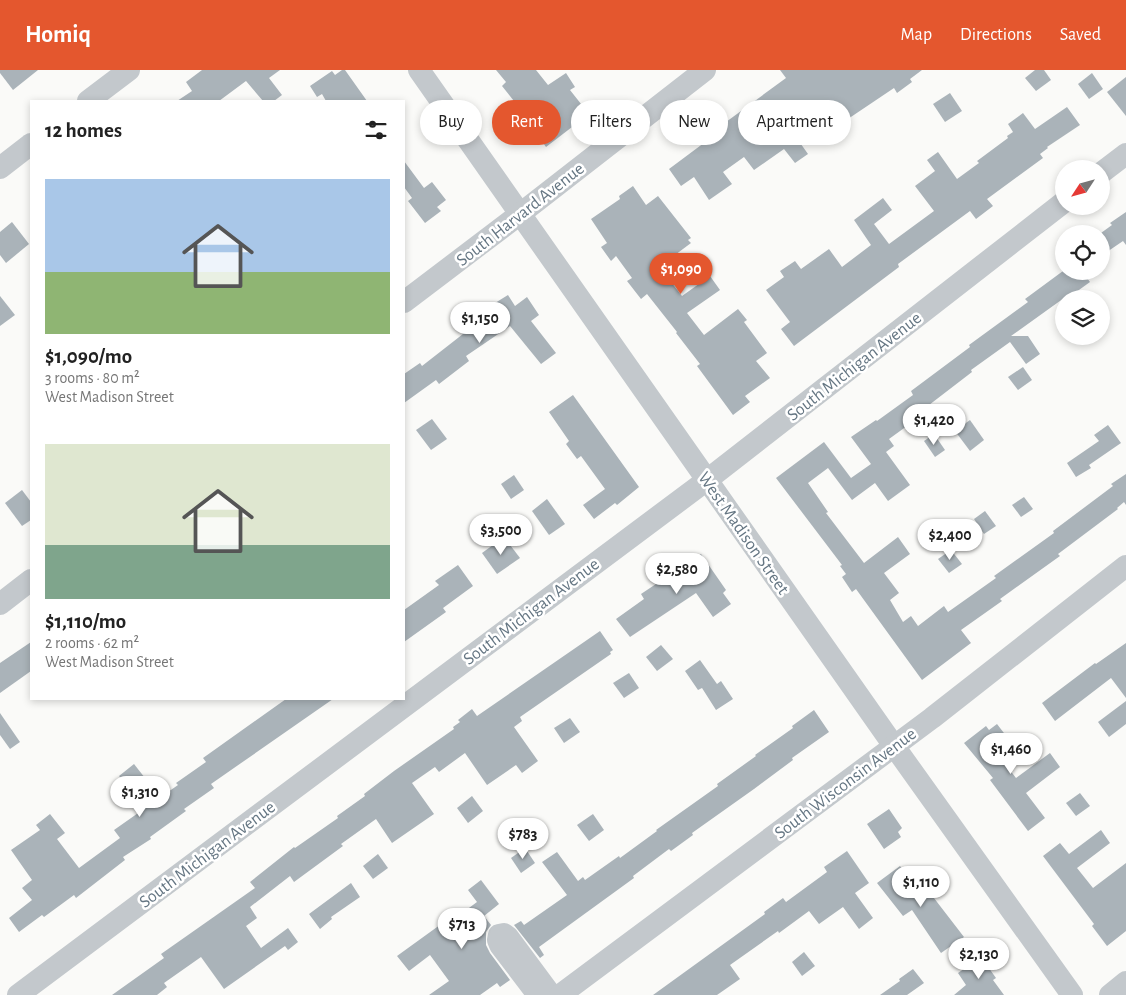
<!DOCTYPE html>
<meta charset="utf-8">
<style>
:root{--surface:#fff;--page:#f6f6f6;--text:#222;--muted:#767676;--accent:#e4572e}
body{margin:0;font-family:"Alegreya Sans",sans-serif;background:var(--page);color:var(--text);height:100vh;display:flex;flex-direction:column;font-size:19px;white-space:nowrap}
*{box-sizing:border-box;margin:0}
p{font-size:16px;color:var(--muted)}
.icon{flex:none;width:28px;height:28px;fill:none;stroke:currentColor;stroke-width:2;stroke-linecap:round;stroke-linejoin:round}
.map{position:relative;flex:1;overflow:hidden}
.side{position:absolute;left:30px;top:30px;width:375px;height:600px;display:flex;flex-direction:column;background:var(--surface);border-radius:0px;box-shadow:0 2px 8px #0003}
.side>*{flex:none}
.banner{position:absolute;left:420px;top:30px;width:475px;height:45px;display:flex;gap:10px}
.needle{width:32px;rotate:234deg}
.buttons{position:absolute;left:1055px;top:90px;display:grid;gap:10px}
.buttons a{display:grid;place-items:center;width:55px;height:55px;border-radius:50%;background:var(--surface);box-shadow:0 2px 8px #0003;font-size:25px}
.price{position:absolute;translate:-50% -42px;padding:0 11px;border-radius:18px;background:#fff;color:#222;font-size:16px;line-height:32px;filter:drop-shadow(0 1px 2px #0008)}
.price::after{content:'';position:absolute;left:50%;top:30px;width:15px;height:11px;margin-left:-8px;background:inherit;clip-path:polygon(0 0,100% 0,50% 100%)}
.price.selected{background:var(--accent);color:#fff}
ul{padding:0;list-style:none}
li{display:grid;align-content:center;gap:10px;height:265px;padding:0 15px}
li span{display:grid;place-items:center;height:155px;border-radius:0px;color:#555}
li>.icon{margin-inline-start:auto}
span .icon{width:90px;height:90px;fill:#fffc;stroke-width:1}
li b{font-size:21px}
h2{display:flex;justify-content:space-between;align-items:center;height:60px;padding:0 15px;font-size:21px}
.chip{padding:0 18px;border-radius:22px;background:var(--surface);box-shadow:0 2px 8px #0003;font-size:18px;line-height:45px}
.chip.selected{background:var(--accent);color:#fff}
header{display:flex;align-items:center;gap:30px;box-sizing:border-box;height:70px;padding:0 25px;background:var(--accent);color:#fff}
header strong{font-size:24px}
nav{display:flex;gap:28px;margin-inline-start:auto;font-size:18px}
.map>svg:first-child{display:block}
</style>
<header>
<strong>Homiq</strong>
<nav><a>Map</a><a>Directions</a><a>Saved</a></nav>
</header>
<div class="map">
<svg width="1126" height="925" viewBox="0 0 1126 925">
<rect width="100%" height="100%" fill="#fafaf8"/>
<g fill="#aab3b9">
<polygon points="0,0 38,0 13,20 0,3"/>
<polygon points="202,0 280,0 269,8 282,25 274,31 263,31 246,11 219,31 177,31 192,21 186,12"/>
<polygon points="342,0 345,0 367,31 326,31 322,24 317,27 310,16 332,1 335,5"/>
<polygon points="496,0 536,0 548,15 566,3 575,17 570,20 589,44 546,77 534,60 536,59 502,16 506,12"/>
<polygon points="780,0 922,0 910,9 912,12 897,23 894,18 836,57 818,31 786,53 808,84 795,93 784,79 754,100 744,87 723,102 732,114 709,130 694,107 681,116 669,99 728,55 726,52 786,8"/>
<polygon points="1035,0 1044,0 1051,10 1036,21 1025,8"/>
<polygon points="1092,3 1103,19 1089,29 1078,14"/>
<polygon points="1126,7 1126,46 1107,22"/>
<polygon points="950,23 962,41 945,52 933,34"/>
<polygon points="1067,37 1080,55 1047,77 1048,78 1040,84 1043,88 987,129 993,136 976,149 970,141 898,194 899,197 794,276 781,259 790,252 766,220 784,207 780,201 795,191 801,199 829,179 842,197 871,175 854,150 883,128 892,140 874,154 889,174 934,141 915,116 935,101 927,90 938,82 957,109 979,93 977,91 1008,68 1007,66 1013,62 1008,54 1023,43 1035,59"/>
<polygon points="404,91 424,118 432,112 446,130 437,137 441,141 425,153 408,131 412,128 404,117"/>
<polygon points="633,116 646,135 658,126 691,168 688,170 691,173 659,197 682,226 710,206 720,220 687,243 704,265 738,239 747,250 744,252 767,283 756,291 770,308 745,326 750,332 733,345 697,296 700,294 676,263 677,262 647,224 641,229 627,211 632,208 616,186 611,191 601,177 607,173 591,149 620,129 619,126"/>
<polygon points="1126,142 1126,175 1123,171 1101,186 1101,163 1112,155 1110,153"/>
<polygon points="12,152 29,174 6,193 0,185 0,162"/>
<polygon points="1063,201 1082,201 1090,212 1072,225 1071,223 1011,266 1028,266 1040,284 1026,294 1010,272 971,300 972,302 916,345 918,348 889,369 894,376 886,382 910,415 888,431 875,413 852,430 828,398 808,413 828,442 826,443 864,493 898,467 910,484 884,503 899,523 890,530 903,552 911,546 918,556 944,536 948,542 996,508 994,506 1054,463 1053,461 1113,416 1111,414 1126,404 1126,435 1124,432 1117,438 1118,439 1058,484 1060,486 1000,529 1002,531 961,560 971,573 922,610 856,519 852,522 842,507 846,504 840,496 842,495 776,408 824,372 851,408 871,394 851,367 876,350 877,351 913,325 911,321 970,277 969,275 1028,232 1025,229"/>
<polygon points="508,225 515,236 527,227 539,245 531,251 556,283 541,294 510,256 466,286 469,291 439,314 436,310 404,333 404,304 420,293 422,296 463,264 461,262 497,237 495,233"/>
<polygon points="0,226 15,245 0,256"/>
<polygon points="1023,297 1032,310 1018,320 1008,307"/>
<polygon points="573,325 639,417 617,435 615,433 594,449 583,435 605,419 581,386 577,389 566,374 569,371 549,342"/>
<polygon points="432,349 447,369 431,380 416,360"/>
<polygon points="970,350 984,370 970,381 955,361"/>
<polygon points="1108,355 1121,373 1089,395 1091,398 1076,407 1067,393 1099,371 1094,365"/>
<polygon points="934,364 945,380 935,387 924,371"/>
<polygon points="514,405 524,420 511,429 501,414"/>
<polygon points="22,420 31,432 31,450 22,456 5,433"/>
<polygon points="1024,427 1033,439 1021,447 1012,435"/>
<polygon points="547,429 565,454 549,465 532,441"/>
<polygon points="985,441 996,456 984,464 974,449"/>
<polygon points="504,467 520,488 497,504 482,483"/>
<polygon points="951,480 962,494 949,503 938,489"/>
<polygon points="701,484 726,520 723,523 731,534 713,547 696,523 630,567 616,549 644,529 641,524"/>
<polygon points="458,495 473,516 443,538 446,542 404,572 404,540 439,515 435,511"/>
<polygon points="600,561 613,580 610,582 611,584 520,647 522,651 514,657 538,691 522,703 516,695 487,715 465,683 439,702 435,697 412,713 434,744 392,773 376,749 341,774 343,776 294,812 290,806 250,837 257,848 246,856 261,878 288,858 298,872 288,880 285,876 224,919 201,887 164,913 167,917 157,925 112,925 164,888 161,884 255,818 250,812 294,777 295,778 338,748 337,746 365,726 364,724 394,701 454,659 453,657 460,652 458,650 472,639 477,646"/>
<polygon points="31,572 31,601 0,623 0,593"/>
<polygon points="1126,573 1126,628 1111,608 1055,651 1042,633 1095,593 1096,594"/>
<polygon points="661,575 673,589 657,601 646,587"/>
<polygon points="700,590 717,614 721,611 733,629 716,640 702,618 698,620 685,601"/>
<polygon points="629,603 639,618 624,628 613,613"/>
<polygon points="286,629 333,629 211,714 214,718 184,739 186,741 150,767 151,769 123,787 125,790 76,828 74,825 44,847 42,845 19,862 9,848 32,830 22,818 32,810 11,780 40,760 36,755 50,744 65,763 57,769 79,798 120,768 114,760 178,715 176,713 206,692 203,688"/>
<polygon points="1126,631 1126,654 1109,667 1098,652"/>
<polygon points="814,640 829,662 792,688 793,690 754,719 692,763 693,765 671,781 669,779 633,806 634,808 539,877 544,885 540,888 514,855 521,851 524,855 567,825 542,792 557,782 578,811 583,807 585,810 619,786 620,788 657,761 656,760 718,716 717,714 756,686 755,685 793,658 792,656"/>
<polygon points="0,643 20,672 10,679 0,665"/>
<polygon points="570,648 580,662 564,673 554,658"/>
<polygon points="997,654 1007,667 993,678 1016,708 1050,683 1060,697 1026,723 1045,748 1028,761 990,710 993,708 964,673 986,656 989,660"/>
<polygon points="134,694 145,708 130,720 119,706"/>
<polygon points="1080,723 1090,736 1076,746 1066,733"/>
<polygon points="472,726 483,741 468,753 457,738"/>
<polygon points="889,739 902,758 898,762 901,767 884,779 867,754"/>
<polygon points="593,744 604,760 589,771 577,755"/>
<polygon points="1101,760 1110,773 1077,798 1093,818 1126,793 1126,861 1107,876 1092,856 1094,854 1043,786 1060,773 1069,784"/>
<polygon points="525,778 535,793 521,803 511,788"/>
<polygon points="847,781 869,813 855,823 873,848 859,859 843,837 819,854 809,841 779,863 778,861 730,895 740,909 717,925 653,925 765,844 764,842 783,828 786,832 827,802 824,797"/>
<polygon points="378,784 388,798 373,809 363,796"/>
<polygon points="900,796 921,823 927,819 964,867 941,883 912,840 903,846 877,813"/>
<polygon points="481,810 499,834 484,846 491,855 486,862 486,875 490,883 510,910 500,917 497,913 480,925 429,925 449,911 430,885 409,901 397,886 444,852 446,855 477,832 468,820"/>
<polygon points="351,813 360,827 331,847 332,849 320,859 309,844"/>
<polygon points="804,882 815,896 802,906 792,892"/>
<polygon points="981,887 996,908 993,910 1004,925 954,925 966,915 958,903"/>
<polygon points="913,899 924,913 907,925 880,925 900,911 899,909"/>
</g>
<g fill="none" stroke-linecap="round" stroke-linejoin="round">
<g stroke="#c3c8cc" stroke-width="22">
<polyline points="419,0 894,676 1072,925"/>
<polyline points="88,31 129,0"/>
<polyline points="0,98 31,74"/>
<polyline points="1101,103 1126,84"/>
<polyline points="404,232 520,144 705,0"/>
<polyline points="0,534 31,510"/>
<polyline points="18,925 707,410 1064,132"/>
<polyline points="538,925 500,875 498,870 499,865 504,864 508,867 551,925"/>
<polyline points="560,925 932,648 1126,496"/>
<polyline points="1110,925 1126,912"/>
</g>
</g>
<g text-anchor="middle" stroke-width="5" stroke-linejoin="round" paint-order="stroke">
<g font-size="18" fill="#657683" stroke="#fff">
<text transform="translate(520 144) rotate(-38)" y="6">South Harvard Avenue</text>
<text transform="translate(854 296) rotate(-38)" y="6">South Michigan Avenue</text>
<text transform="translate(744 463) rotate(55)" y="6">West Madison Street</text>
<text transform="translate(531 541) rotate(-37)" y="6">South Michigan Avenue</text>
<text transform="translate(845 713) rotate(-37)" y="6">South Wisconsin Avenue</text>
<text transform="translate(207 784) rotate(-37)" y="6">South Michigan Avenue</text>
</g>
</g>
</svg>
<div class="buttons">
<a><svg class="needle" viewBox="-14 -14 28 28"><path d="M0-13l5 13h-10z" fill="#e53935"/><path d="M0 13l5-13h-10z" fill="#767676"/></svg></a>
<a><svg class="icon" aria-label="locate" viewBox="0 0 24 24"><circle cx="12" cy="12" r="6"/><path d="M12 2v4M12 18v4M2 12h4M18 12h4"/></svg></a>
<a><svg class="icon" aria-label="layers" viewBox="0 0 24 24"><path d="M12 4l9 5-9 5-9-5zM3 14l9 5 9-5"/></svg></a>
</div>
<b class="price selected" style="left:681px;top:225px">$1,090</b>
<b class="price" style="left:480px;top:274px">$1,150</b>
<b class="price" style="left:934px;top:376px">$1,420</b>
<b class="price" style="left:501px;top:486px">$3,500</b>
<b class="price" style="left:950px;top:491px">$2,400</b>
<b class="price" style="left:677px;top:525px">$2,580</b>
<b class="price" style="left:1011px;top:705px">$1,460</b>
<b class="price" style="left:140px;top:748px">$1,310</b>
<b class="price" style="left:523px;top:790px">$783</b>
<b class="price" style="left:921px;top:838px">$1,110</b>
<b class="price" style="left:462px;top:880px">$713</b>
<b class="price" style="left:979px;top:910px">$2,130</b>
<div class="banner">
<a class="chip">Buy</a>
<a class="chip selected">Rent</a>
<a class="chip">Filters</a>
<a class="chip">New</a>
<a class="chip">Apartment</a>
</div>
<section class="side">
<h2>12 homes<svg class="icon" aria-label="filters" viewBox="0 0 24 24"><path d="M4 7h16M4 17h16"/><circle cx="9" cy="7" r="2"/><circle cx="15" cy="17" r="2"/></svg></h2>
<ul>
<li><span style="background:linear-gradient(#a9c7e8 60%,#8fb573 0)"><svg class="icon" aria-label="home" viewBox="0 0 24 24"><path d="M3 11l9-7 9 7M6 9v11h12V9"/></svg></span><div><b>$1,090/mo</b><p>3 rooms · 80 m²</p><p>West Madison Street</p></div></li>
<li><span style="background:linear-gradient(#dfe7d0 65%,#7fa58c 0)"><svg class="icon" aria-label="home" viewBox="0 0 24 24"><path d="M3 11l9-7 9 7M6 9v11h12V9"/></svg></span><div><b>$1,110/mo</b><p>2 rooms · 62 m²</p><p>West Madison Street</p></div></li>
</ul>
</section>
</div>
